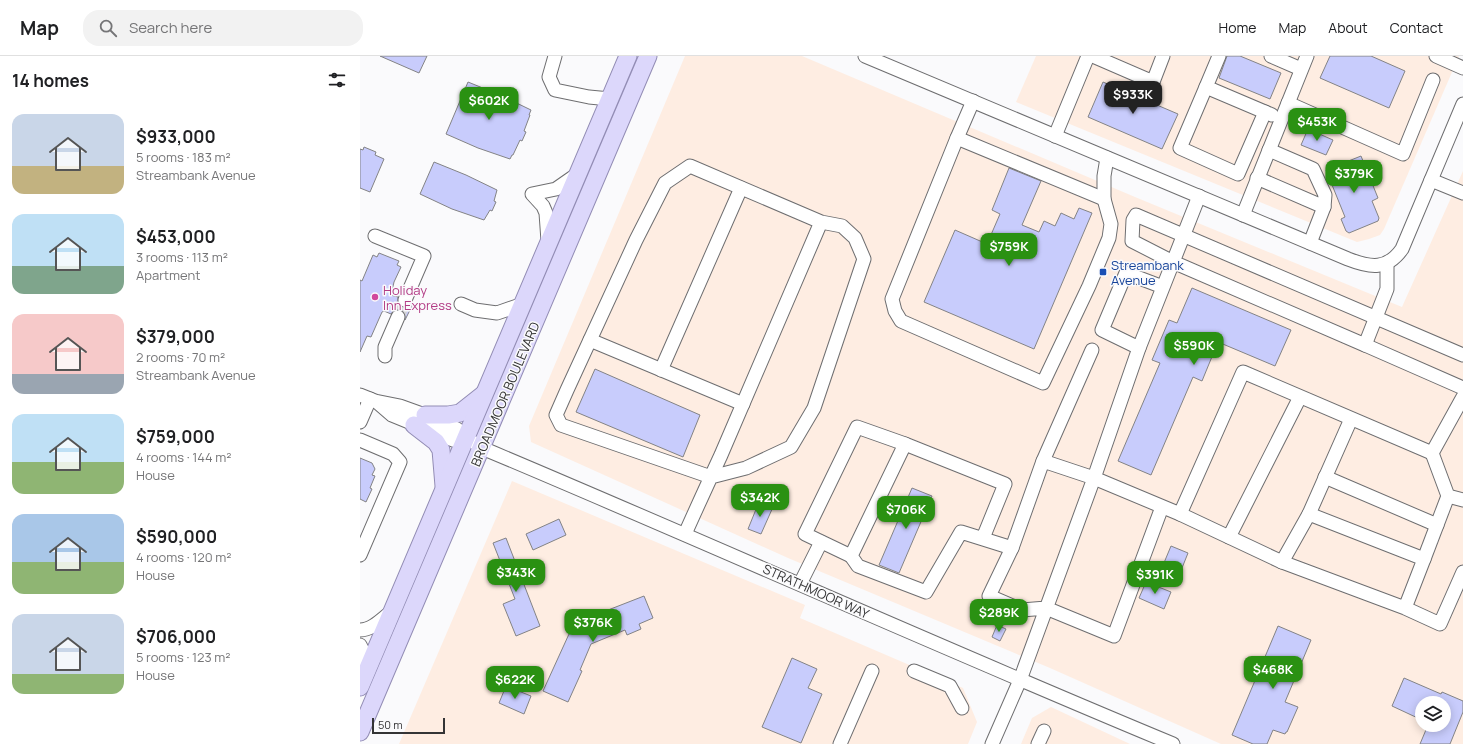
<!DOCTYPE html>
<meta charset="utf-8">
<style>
:root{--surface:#fff;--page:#f2f2f2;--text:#202124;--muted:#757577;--line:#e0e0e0;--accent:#2a9112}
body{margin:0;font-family:Manrope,sans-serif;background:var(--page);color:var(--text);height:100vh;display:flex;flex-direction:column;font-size:15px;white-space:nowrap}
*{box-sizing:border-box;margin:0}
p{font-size:13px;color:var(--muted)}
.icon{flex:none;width:22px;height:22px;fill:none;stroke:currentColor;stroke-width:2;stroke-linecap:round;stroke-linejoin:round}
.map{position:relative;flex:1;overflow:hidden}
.side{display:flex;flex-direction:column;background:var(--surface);width:360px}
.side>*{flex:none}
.tools{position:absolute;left:1055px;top:640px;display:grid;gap:8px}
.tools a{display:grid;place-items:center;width:36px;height:36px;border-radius:50%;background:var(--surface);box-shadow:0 2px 10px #0003;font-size:20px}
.scale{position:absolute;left:12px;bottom:10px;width:73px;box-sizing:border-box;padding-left:4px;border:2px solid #343435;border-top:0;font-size:11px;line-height:14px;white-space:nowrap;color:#343435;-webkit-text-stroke:3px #fafafc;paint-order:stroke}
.price{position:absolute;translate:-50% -34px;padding:0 9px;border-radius:8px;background:var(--accent);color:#fff;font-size:13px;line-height:26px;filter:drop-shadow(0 1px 2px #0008)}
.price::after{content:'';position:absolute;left:50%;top:24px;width:12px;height:9px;margin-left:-6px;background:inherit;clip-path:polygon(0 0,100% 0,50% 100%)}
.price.selected{background:#222;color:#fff}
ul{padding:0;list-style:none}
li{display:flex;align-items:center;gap:12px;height:100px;padding:0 12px}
li span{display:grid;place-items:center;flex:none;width:112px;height:80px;border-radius:12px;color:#555}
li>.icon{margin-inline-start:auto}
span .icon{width:48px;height:48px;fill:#fffc;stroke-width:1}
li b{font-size:17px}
h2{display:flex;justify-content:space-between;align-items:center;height:48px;padding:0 12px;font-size:17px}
header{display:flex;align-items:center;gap:24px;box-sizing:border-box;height:56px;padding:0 20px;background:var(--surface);border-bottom:1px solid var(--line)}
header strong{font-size:19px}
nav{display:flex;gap:22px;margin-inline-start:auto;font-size:14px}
.search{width:280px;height:36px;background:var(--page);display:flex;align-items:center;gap:10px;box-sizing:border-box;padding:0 14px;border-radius:16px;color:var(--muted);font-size:15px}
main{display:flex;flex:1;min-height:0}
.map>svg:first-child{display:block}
</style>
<header>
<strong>Map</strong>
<div class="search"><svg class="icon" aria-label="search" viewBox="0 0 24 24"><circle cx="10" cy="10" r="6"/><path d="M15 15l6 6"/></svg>Search here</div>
<nav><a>Home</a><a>Map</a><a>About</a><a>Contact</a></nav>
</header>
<main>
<section class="side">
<h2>14 homes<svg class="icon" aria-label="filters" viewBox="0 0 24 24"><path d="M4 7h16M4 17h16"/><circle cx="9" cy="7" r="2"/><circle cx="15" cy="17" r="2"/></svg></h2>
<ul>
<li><span style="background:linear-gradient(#c9d6e8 65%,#c2b280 0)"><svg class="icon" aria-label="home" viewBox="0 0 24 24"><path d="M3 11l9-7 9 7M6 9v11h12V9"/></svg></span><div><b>$933,000</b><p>5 rooms · 183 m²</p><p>Streambank Avenue</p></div></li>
<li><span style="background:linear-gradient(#bfe0f5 65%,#7fa58c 0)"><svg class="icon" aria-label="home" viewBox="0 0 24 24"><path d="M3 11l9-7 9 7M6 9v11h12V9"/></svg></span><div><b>$453,000</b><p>3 rooms · 113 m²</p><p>Apartment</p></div></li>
<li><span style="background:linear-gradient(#f6c9c9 75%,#9aa5b1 0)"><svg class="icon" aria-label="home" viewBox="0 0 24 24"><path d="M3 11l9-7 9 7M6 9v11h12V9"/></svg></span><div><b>$379,000</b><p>2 rooms · 70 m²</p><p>Streambank Avenue</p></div></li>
<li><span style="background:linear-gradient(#bfe0f5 60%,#8fb573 0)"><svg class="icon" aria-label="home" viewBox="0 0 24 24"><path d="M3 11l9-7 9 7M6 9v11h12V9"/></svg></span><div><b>$759,000</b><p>4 rooms · 144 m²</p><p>House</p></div></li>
<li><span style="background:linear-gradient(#a9c7e8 60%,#8fb573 0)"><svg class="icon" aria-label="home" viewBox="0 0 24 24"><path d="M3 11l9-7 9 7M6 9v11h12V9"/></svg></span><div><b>$590,000</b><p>4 rooms · 120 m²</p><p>House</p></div></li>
<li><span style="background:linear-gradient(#c9d6e8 75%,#8fb573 0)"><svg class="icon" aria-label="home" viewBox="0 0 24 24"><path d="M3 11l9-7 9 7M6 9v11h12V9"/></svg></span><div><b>$706,000</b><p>5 rooms · 123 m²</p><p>House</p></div></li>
</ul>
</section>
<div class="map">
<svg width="1103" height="688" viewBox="0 0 1103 688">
<rect width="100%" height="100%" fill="#fafafc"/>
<g fill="#feede2" fill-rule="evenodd">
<path d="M 325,0 L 442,0 L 775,141 L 1042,251 L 1103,115 L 1103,688 L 861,688 L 690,612 L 428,502 L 171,386 L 169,370 ZM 1062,647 L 1084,647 L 1084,669 L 1062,669 Z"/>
<polygon points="676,0 1099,0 1024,173 1020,179 1009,183 997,186 656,46"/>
<polygon points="152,425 445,549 440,562 603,632 617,666 608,688 39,688"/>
<polygon points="691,651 770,688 661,688 672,662"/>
</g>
<g fill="#c8ccfc" stroke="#838385">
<polygon points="20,0 67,0 59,17"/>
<polygon points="867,0 880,0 921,17 910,43 859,22"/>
<polygon points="970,0 1011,0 1045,15 1029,52 960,22"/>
<polygon points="108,26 140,39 171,54 169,59 170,59 164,75 166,76 162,85 160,84 153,99 152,99 150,103 118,92 86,78"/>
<polygon points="743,26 818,58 802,93 728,61"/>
<polygon points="948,73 973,84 966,99 941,89"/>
<polygon points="4,91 16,96 15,99 24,103 10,136 0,132 0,93 3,94"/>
<polygon points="1001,100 1018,142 1012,145 1019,162 1018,165 989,177 986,175 981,163 985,161 966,114"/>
<polygon points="74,106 106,119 137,134 134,145 136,146 132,155 130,154 124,164 92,153 60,138"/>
<polygon points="649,112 681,125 662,169 679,176 684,165 695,170 701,157 714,163 719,152 732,157 674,293 564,246 595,174 627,188 640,158 632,154"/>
<polygon points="19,197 39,205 37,209 41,211 34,226 31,239 38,241 38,248 42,251 46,252 53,248 45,264 45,257 41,254 34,254 31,258 24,255 22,256 11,281 7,280 0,296 0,224 2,225 13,199 17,201"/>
<polygon points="832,232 931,274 915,310 858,286 842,325 833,321 791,419 758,405 800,307 792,304 809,264 817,267"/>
<polygon points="235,313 340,359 323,401 216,356"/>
<polygon points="0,402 12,407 15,413 12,419 15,420 10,432 12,433 6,446 0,443"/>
<polygon points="552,432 572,440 539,517 519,509"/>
<polygon points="399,446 413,451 401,478 388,473"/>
<polygon points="199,463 206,479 173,494 166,478"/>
<polygon points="146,482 180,570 156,580 143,548 155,543 133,487"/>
<polygon points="811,490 828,497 818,522 801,514"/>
<polygon points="786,526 811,536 804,553 779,542"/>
<polygon points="284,540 293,562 279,568 281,573 267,579 265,574 231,588 220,614 222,615 208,646 183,635 209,578 214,571 225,563"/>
<polygon points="637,569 646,573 640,585 632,581"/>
<polygon points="918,570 951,584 925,646 938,651 927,676 926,676 925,678 913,674 907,688 893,688 872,679"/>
<polygon points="432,602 457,613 448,632 462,638 441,687 402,671"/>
<polygon points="1044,622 1081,638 1082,636 1103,645 1103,656 1090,688 1060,688 1068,669 1084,669 1084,647 1062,647 1062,664 1032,650"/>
<polygon points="146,630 171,640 164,658 139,647"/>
</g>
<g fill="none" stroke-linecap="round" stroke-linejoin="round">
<polyline stroke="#d2d2d4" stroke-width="13" stroke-dasharray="13 6" stroke-linecap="butt" points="38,261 45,244"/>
<defs>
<g id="minor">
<polyline points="195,0 189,21 195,34 229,41 250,43"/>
<path d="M 505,0 L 988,203 C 1011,212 1027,214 1042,193 L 1103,48"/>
<polyline points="733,0 793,26 803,0"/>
<polyline points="859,0 846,31 912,59"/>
<polyline points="911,0 941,13"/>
<polyline points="1076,0 1103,12"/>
<polyline points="846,31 820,92 878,118 905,56"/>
<polyline points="613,45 597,82 532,243 535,255 541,265 683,327 729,230 749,182 751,168 744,143 744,120 747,102"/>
<polyline points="928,47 1043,98 1073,24"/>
<polyline points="695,80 728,0"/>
<polyline points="597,82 744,143"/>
<polyline points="909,94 953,113 965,139 964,151 950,187"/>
<polyline points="897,122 964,151"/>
<polyline points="1071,124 1103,137"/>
<polyline points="839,140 813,206 1005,289 1027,233 1027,208"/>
<polyline points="883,159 947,0"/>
<polyline points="15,180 64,200 45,244"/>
<polyline points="188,185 186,157 183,150 172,138 196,133 219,117"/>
<polyline points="803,231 766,217 742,274 779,292 813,206 772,185 773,164 776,159 1103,299"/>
<polyline points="101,248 115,254 137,257 163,248"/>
<polyline points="230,284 383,348"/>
<polyline points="1005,289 1103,332"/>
<polyline points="779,292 734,422 820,458 883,316 1072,397 1103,341"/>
<polyline points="25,300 25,291 38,261"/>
<polyline points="301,314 381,132"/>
<polyline points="0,339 15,345 40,350 65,359 97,373 101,380"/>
<polyline points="17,346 32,359 93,384 101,380"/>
<polyline points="0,366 10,343"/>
<polyline points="0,384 33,398 40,406 0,499"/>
<path d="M 115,387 L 122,392 C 353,489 581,592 813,688"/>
<polyline points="1072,397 1088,440 1103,444"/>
<polyline points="683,405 732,294"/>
<polyline points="965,421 1077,469"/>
<polyline points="820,458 922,506"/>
<polyline points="949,458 991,363"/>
<path d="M 325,478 C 337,451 349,425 361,399 L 461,166 L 330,110 L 305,127 L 276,184 L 207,334 L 196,359 L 201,369 L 351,421 L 386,412 L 431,391 L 454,352 L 504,203 L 495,182 L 482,170 L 461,166"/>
<polyline points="869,481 940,341"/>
<polyline points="623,482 645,428 545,388 491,500 498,510 566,536 601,476 652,492"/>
<polyline points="491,500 445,478 497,371 545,388"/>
<polyline points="1064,503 1088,440"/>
<polyline points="440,528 461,486"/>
<polyline points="1045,552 1064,503 949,458 922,506 1045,552 1080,568 1103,516"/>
<path d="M 0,574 C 12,574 22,563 31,556"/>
<polyline points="0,589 4,597 6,616"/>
<polyline points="554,615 590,630 602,652"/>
<polyline points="480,688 512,615"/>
<polyline points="632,688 660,624 734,422 683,405 652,492 629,540 662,554 686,552 754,580 802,451"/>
<polyline points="678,688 684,675"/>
</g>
<g id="major">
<polyline points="65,359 88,359 100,357 124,338"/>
<polyline points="54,369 76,386 81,394 84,430"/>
<polyline points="0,631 268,0"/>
<polyline points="0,676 288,0"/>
</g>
</defs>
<use href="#minor" stroke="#6e6e70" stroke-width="15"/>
<use href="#major" stroke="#928cb4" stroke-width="19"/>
<use href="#minor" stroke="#fff" stroke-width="13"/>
<use href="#major" stroke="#dcd7fb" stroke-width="17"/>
</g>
<rect fill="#1a4fb4" stroke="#fafafc" stroke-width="1.5" x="739" y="212" width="8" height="8" rx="2"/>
<circle fill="#d1479c" stroke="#fafafc" stroke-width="1.5" cx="15" cy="241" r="4"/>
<g text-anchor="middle" stroke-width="3" stroke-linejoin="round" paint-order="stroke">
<g font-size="13" fill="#164399" stroke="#fafafc" text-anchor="start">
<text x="751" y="214">Streambank<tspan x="751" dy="15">Avenue</tspan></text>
</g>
<g font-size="13" fill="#b23c85" stroke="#fafafc" text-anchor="start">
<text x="23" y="239">Holiday<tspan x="23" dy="15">Inn Express</tspan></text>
</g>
<g font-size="13" fill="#343435" stroke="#fafafc">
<text transform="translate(145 338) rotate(-67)" y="5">BROADMOOR BOULEVARD</text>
<text transform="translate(456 535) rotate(24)" y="5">STRATHMOOR WAY</text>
</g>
</g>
</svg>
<div class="tools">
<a><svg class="icon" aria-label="layers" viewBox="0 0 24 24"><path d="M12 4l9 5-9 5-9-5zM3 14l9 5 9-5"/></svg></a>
</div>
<div class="scale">50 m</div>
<b class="price selected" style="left:773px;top:59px">$933K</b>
<b class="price" style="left:129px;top:65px">$602K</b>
<b class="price" style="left:957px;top:86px">$453K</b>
<b class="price" style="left:994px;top:138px">$379K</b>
<b class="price" style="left:649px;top:211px">$759K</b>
<b class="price" style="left:834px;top:310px">$590K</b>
<b class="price" style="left:400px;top:462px">$342K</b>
<b class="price" style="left:546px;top:474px">$706K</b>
<b class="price" style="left:156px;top:537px">$343K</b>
<b class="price" style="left:795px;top:539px">$391K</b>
<b class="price" style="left:639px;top:577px">$289K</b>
<b class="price" style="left:233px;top:587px">$376K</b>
<b class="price" style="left:913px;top:634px">$468K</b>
<b class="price" style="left:155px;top:644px">$622K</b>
</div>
</main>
